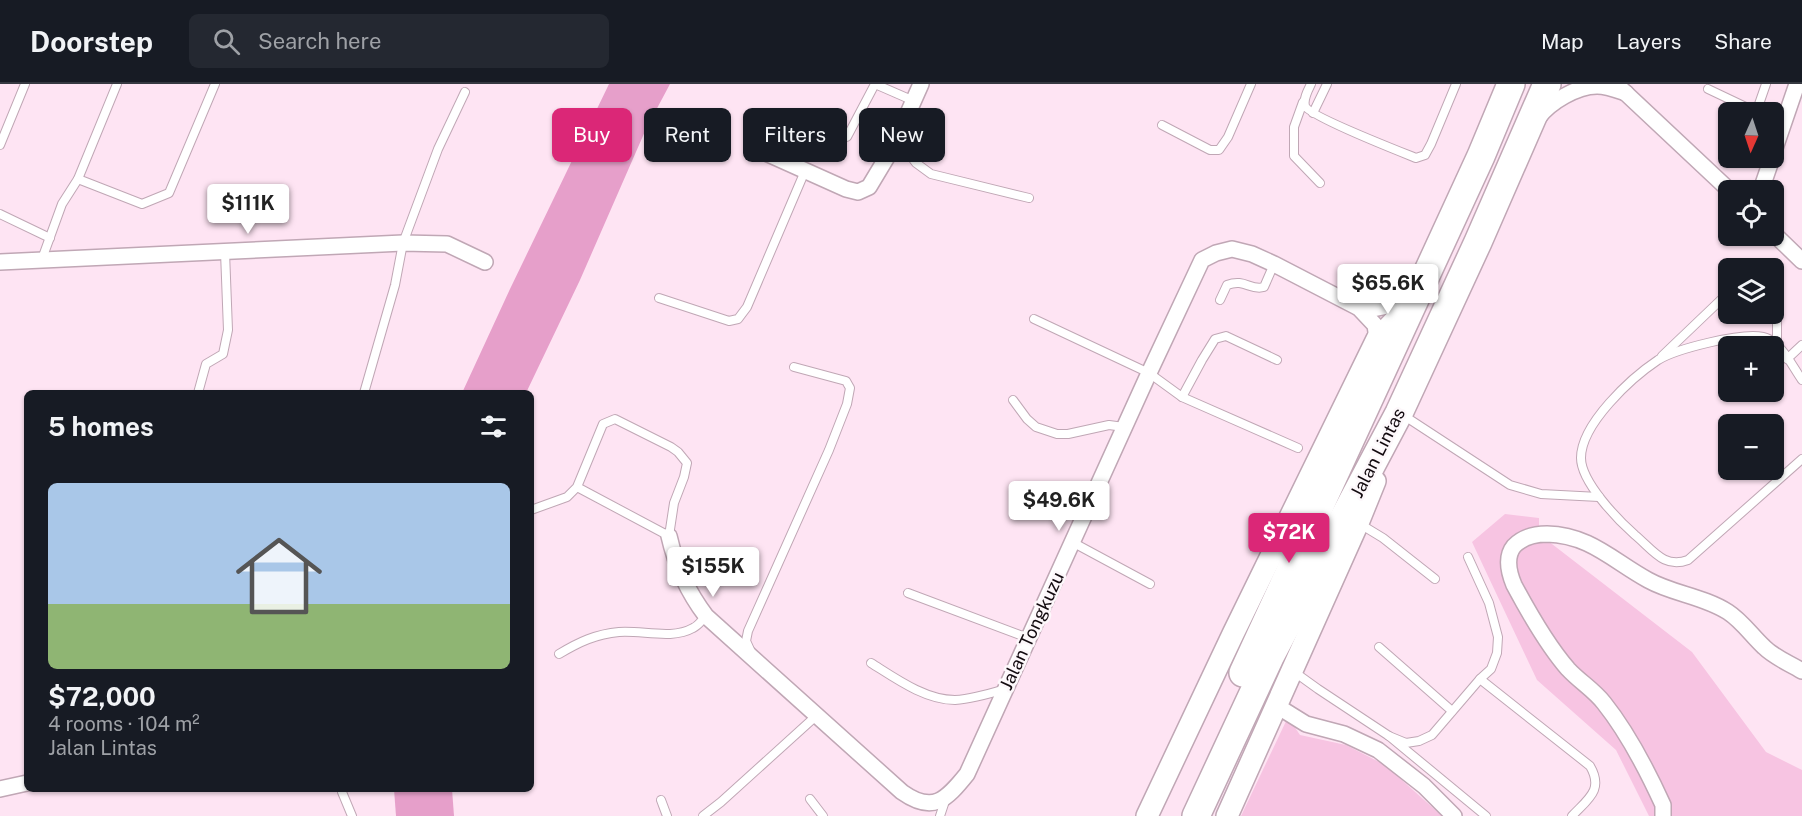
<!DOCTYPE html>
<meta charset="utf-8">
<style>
:root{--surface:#171b24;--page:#242831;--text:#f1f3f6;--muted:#9ea1a6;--line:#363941;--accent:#db2777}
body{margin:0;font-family:"Public Sans",sans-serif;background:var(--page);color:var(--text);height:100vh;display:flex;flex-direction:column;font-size:22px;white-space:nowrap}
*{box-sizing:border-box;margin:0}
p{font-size:20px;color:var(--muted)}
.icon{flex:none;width:33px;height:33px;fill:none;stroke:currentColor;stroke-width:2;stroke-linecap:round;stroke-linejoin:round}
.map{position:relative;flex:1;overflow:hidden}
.details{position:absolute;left:24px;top:306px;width:510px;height:402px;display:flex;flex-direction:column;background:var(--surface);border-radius:9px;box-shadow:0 2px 4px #0004}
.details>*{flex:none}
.hud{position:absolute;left:552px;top:24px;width:570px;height:54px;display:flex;gap:12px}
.needle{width:39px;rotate:183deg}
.fabs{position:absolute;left:1718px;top:18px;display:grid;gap:12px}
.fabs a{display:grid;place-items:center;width:66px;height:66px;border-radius:9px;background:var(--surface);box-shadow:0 2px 4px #0004;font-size:30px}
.price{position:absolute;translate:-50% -51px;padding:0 14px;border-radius:6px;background:#fff;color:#222;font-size:20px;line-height:39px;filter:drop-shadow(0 2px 3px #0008)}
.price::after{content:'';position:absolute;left:50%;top:36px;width:18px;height:14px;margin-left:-9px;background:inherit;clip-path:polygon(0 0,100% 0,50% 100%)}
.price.selected{background:var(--accent);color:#fff}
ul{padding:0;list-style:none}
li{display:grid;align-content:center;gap:12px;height:318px;padding:0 24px}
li+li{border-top:2px solid var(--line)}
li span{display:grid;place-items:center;height:186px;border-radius:9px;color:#555}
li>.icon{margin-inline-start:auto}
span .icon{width:108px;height:108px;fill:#fffc;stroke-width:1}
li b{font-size:26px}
h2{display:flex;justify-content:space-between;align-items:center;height:72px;padding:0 24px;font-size:26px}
.pill{padding:0 21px;border-radius:9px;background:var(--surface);box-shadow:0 2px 4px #0004;font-size:21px;line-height:54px}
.pill.selected{background:var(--accent);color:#fff}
header{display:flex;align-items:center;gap:36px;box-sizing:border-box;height:84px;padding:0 30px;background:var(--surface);border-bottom:2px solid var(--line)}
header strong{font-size:28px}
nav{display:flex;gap:33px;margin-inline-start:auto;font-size:21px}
.search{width:420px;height:54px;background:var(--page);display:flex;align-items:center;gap:15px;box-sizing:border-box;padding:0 21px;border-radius:9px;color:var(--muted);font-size:22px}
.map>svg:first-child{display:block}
</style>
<header>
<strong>Doorstep</strong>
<div class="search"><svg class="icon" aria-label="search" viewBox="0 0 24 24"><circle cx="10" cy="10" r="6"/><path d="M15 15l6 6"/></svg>Search here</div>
<nav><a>Map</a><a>Layers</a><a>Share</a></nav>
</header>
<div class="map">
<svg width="1802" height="732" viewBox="0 0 1802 732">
<rect width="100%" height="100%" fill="#fee4f3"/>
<g fill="#f7c4e2">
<polygon points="1505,430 1539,434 1539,450 1692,568 1766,668 1802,686 1802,732 1649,732 1616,666 1537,596 1472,458"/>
<polygon points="1288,633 1300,651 1346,661 1385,681 1442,732 1241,732"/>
</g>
<g fill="#e69fca">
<polygon points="609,0 670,0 646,45 580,196 526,309 462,309 510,205"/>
<polygon points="394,705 452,705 454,732 396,732"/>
</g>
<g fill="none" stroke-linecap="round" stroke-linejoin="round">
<defs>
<g id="lane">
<path d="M 1311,0 C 1308,6 1303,15 1305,22 C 1309,32 1401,68 1416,74 L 1425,71 L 1431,60 L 1456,0"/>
<polyline points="1708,5 1748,24 1758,23 1766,0"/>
<polyline points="1303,18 1294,43 1294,72 1320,99"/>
<polyline points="1313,29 1327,0"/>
<polyline points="806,37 842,53 847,53 875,0 914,17"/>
<polyline points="1162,41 1210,66 1219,66 1228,53 1251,0"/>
<polyline points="897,54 916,79 931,90 1029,114"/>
<polyline points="0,61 25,0"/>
<polyline points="78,95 142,120 169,109 215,0"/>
<polyline points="0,130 50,154"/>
<polyline points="42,175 62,120 78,95 117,0"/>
<path d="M 1773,208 C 1782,219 1776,228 1777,240 C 1777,247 1777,253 1777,260"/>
<polyline points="659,214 729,237 738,235 747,223 805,87"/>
<path d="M 1220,216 L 1227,201 C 1245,194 1250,207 1264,203 L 1274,180"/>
<polyline points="1034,235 1149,289 1182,313 1298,364"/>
<polyline points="1662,272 1728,209"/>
<polyline points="1787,275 1802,261"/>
<path d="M 1802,296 C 1792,282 1781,257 1763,253 C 1742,248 1676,265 1658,276 C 1631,294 1581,340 1581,374 C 1581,398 1618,436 1635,451 C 1653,466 1664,485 1688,476 L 1802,375"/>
<polyline points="198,309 206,280 223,270 228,246 225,168"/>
<polyline points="364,309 395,201 403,159 438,65 465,8"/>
<polyline points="1182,313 1202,276 1215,255 1226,252 1277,276"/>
<polyline points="1013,316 1027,335 1036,343 1057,350 1068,350 1109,341 1124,343"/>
<polyline points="1403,331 1510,401 1541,410 1599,413"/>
<polyline points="531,426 567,413 577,403 603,340 615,335 671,363 678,368 687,379 684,393 674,419 669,452 577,403"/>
<polyline points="1360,440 1383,454 1435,495"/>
<polyline points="1072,458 1150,500"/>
<polyline points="908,509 1028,554"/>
<polyline points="1379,563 1452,627"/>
<polyline points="751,568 746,557 748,547 829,366 847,320 850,304 846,297 794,283"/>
<path d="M 559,570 C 579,558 596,550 619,548 C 642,546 672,556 693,544 C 698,542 702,536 706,532"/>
<path d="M 871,579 C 895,594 925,616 955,616 C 972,615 989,610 1005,605"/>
<polyline points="1293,587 1318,605 1389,652 1486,732"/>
<path d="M 1480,595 L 1590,682 C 1604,706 1588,715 1572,732"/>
<polyline points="1389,652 1406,659 1419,657 1432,651 1480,595 1491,585 1497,569 1498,553 1489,519 1468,473"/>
<polyline points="342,708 352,732"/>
<polyline points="810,715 823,732"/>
<polyline points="661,716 667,732"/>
<polyline points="703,732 721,718 816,632"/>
<polyline points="940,732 946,714"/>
</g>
<g id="street">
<polyline points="1616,0 1729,106"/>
<path d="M 1538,34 C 1550,18 1577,2 1597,2 C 1607,2 1617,6 1626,9"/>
<polyline points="768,70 846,105 858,108 869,103 893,63 921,0"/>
<polyline points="1773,70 1797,0"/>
<polyline points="1761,106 1772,74"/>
<polyline points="1773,149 1802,177"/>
<polyline points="0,178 403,159 447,160 485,178"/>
<polyline points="1359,224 1373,225 1412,217"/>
<path d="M 669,452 C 676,483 687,507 706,532 L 902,708 C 933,730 946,716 967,690 L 1149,289 L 1202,176 L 1216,169 L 1232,165 L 1252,170 L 1274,180 L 1359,224 L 1375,241 L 1377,255"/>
<polyline points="1277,622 1306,640 1344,650 1378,666 1424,702 1454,732"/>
<polyline points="0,705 27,699"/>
<path d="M 1663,732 L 1663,721 C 1647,686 1628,649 1604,619 C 1594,606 1579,597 1568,585 C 1547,561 1529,529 1514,501 C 1509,489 1505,473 1514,462 C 1523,453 1534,450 1547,450 C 1590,451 1613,477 1648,496 C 1673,510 1703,512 1728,528 C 1742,537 1752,552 1764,563 C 1775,574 1789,579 1802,587"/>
</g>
<g id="secondary">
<polyline points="1147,732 1233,550 1377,255 1405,226"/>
<polyline points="1227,732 1358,439 1375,397"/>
</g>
<g id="highway">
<polyline points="1243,589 1481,72 1511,0"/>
<polyline points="1196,732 1270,573 1399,329 1478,158 1547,0"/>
</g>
</defs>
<use href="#lane" stroke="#c0a7b5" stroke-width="10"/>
<use href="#street" stroke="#c0a7b5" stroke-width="18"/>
<use href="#secondary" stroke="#c0a7b5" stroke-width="24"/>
<use href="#highway" stroke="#c0a7b5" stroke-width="30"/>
<use href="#lane" stroke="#fff" stroke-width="8"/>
<use href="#street" stroke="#fff" stroke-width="15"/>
<use href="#secondary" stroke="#fff" stroke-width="21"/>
<use href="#highway" stroke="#fff" stroke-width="27"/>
</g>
<g text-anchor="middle" stroke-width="5" stroke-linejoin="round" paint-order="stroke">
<g font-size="18" fill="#120a0f" stroke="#fdf8fb">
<text transform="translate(1378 369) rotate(-63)" y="6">Jalan Lintas</text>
<text transform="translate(1032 547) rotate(-65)" y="6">Jalan Tongkuzu</text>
</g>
</g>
</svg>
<div class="fabs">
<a><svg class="needle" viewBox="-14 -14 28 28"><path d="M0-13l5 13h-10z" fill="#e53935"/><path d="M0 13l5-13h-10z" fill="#9ea1a6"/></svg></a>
<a><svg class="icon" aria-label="locate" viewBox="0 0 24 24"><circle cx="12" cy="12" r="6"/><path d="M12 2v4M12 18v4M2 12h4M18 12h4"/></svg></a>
<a><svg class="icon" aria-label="layers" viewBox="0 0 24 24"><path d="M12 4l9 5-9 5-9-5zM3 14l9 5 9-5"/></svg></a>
<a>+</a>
<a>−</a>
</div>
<b class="price" style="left:248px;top:151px">$111K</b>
<b class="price" style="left:1388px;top:231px">$65.6K</b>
<b class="price" style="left:1059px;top:448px">$49.6K</b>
<b class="price selected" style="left:1289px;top:480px">$72K</b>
<b class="price" style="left:713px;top:514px">$155K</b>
<div class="hud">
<a class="pill selected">Buy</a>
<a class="pill">Rent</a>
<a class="pill">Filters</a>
<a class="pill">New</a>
</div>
<section class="details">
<h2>5 homes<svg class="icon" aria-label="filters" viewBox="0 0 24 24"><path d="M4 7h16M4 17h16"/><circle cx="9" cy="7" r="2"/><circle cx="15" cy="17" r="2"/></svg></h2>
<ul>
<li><span style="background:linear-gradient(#a9c7e8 65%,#8fb573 0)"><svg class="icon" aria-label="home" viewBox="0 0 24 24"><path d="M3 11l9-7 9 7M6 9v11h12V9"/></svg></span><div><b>$72,000</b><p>4 rooms · 104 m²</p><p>Jalan Lintas</p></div></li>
</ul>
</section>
</div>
